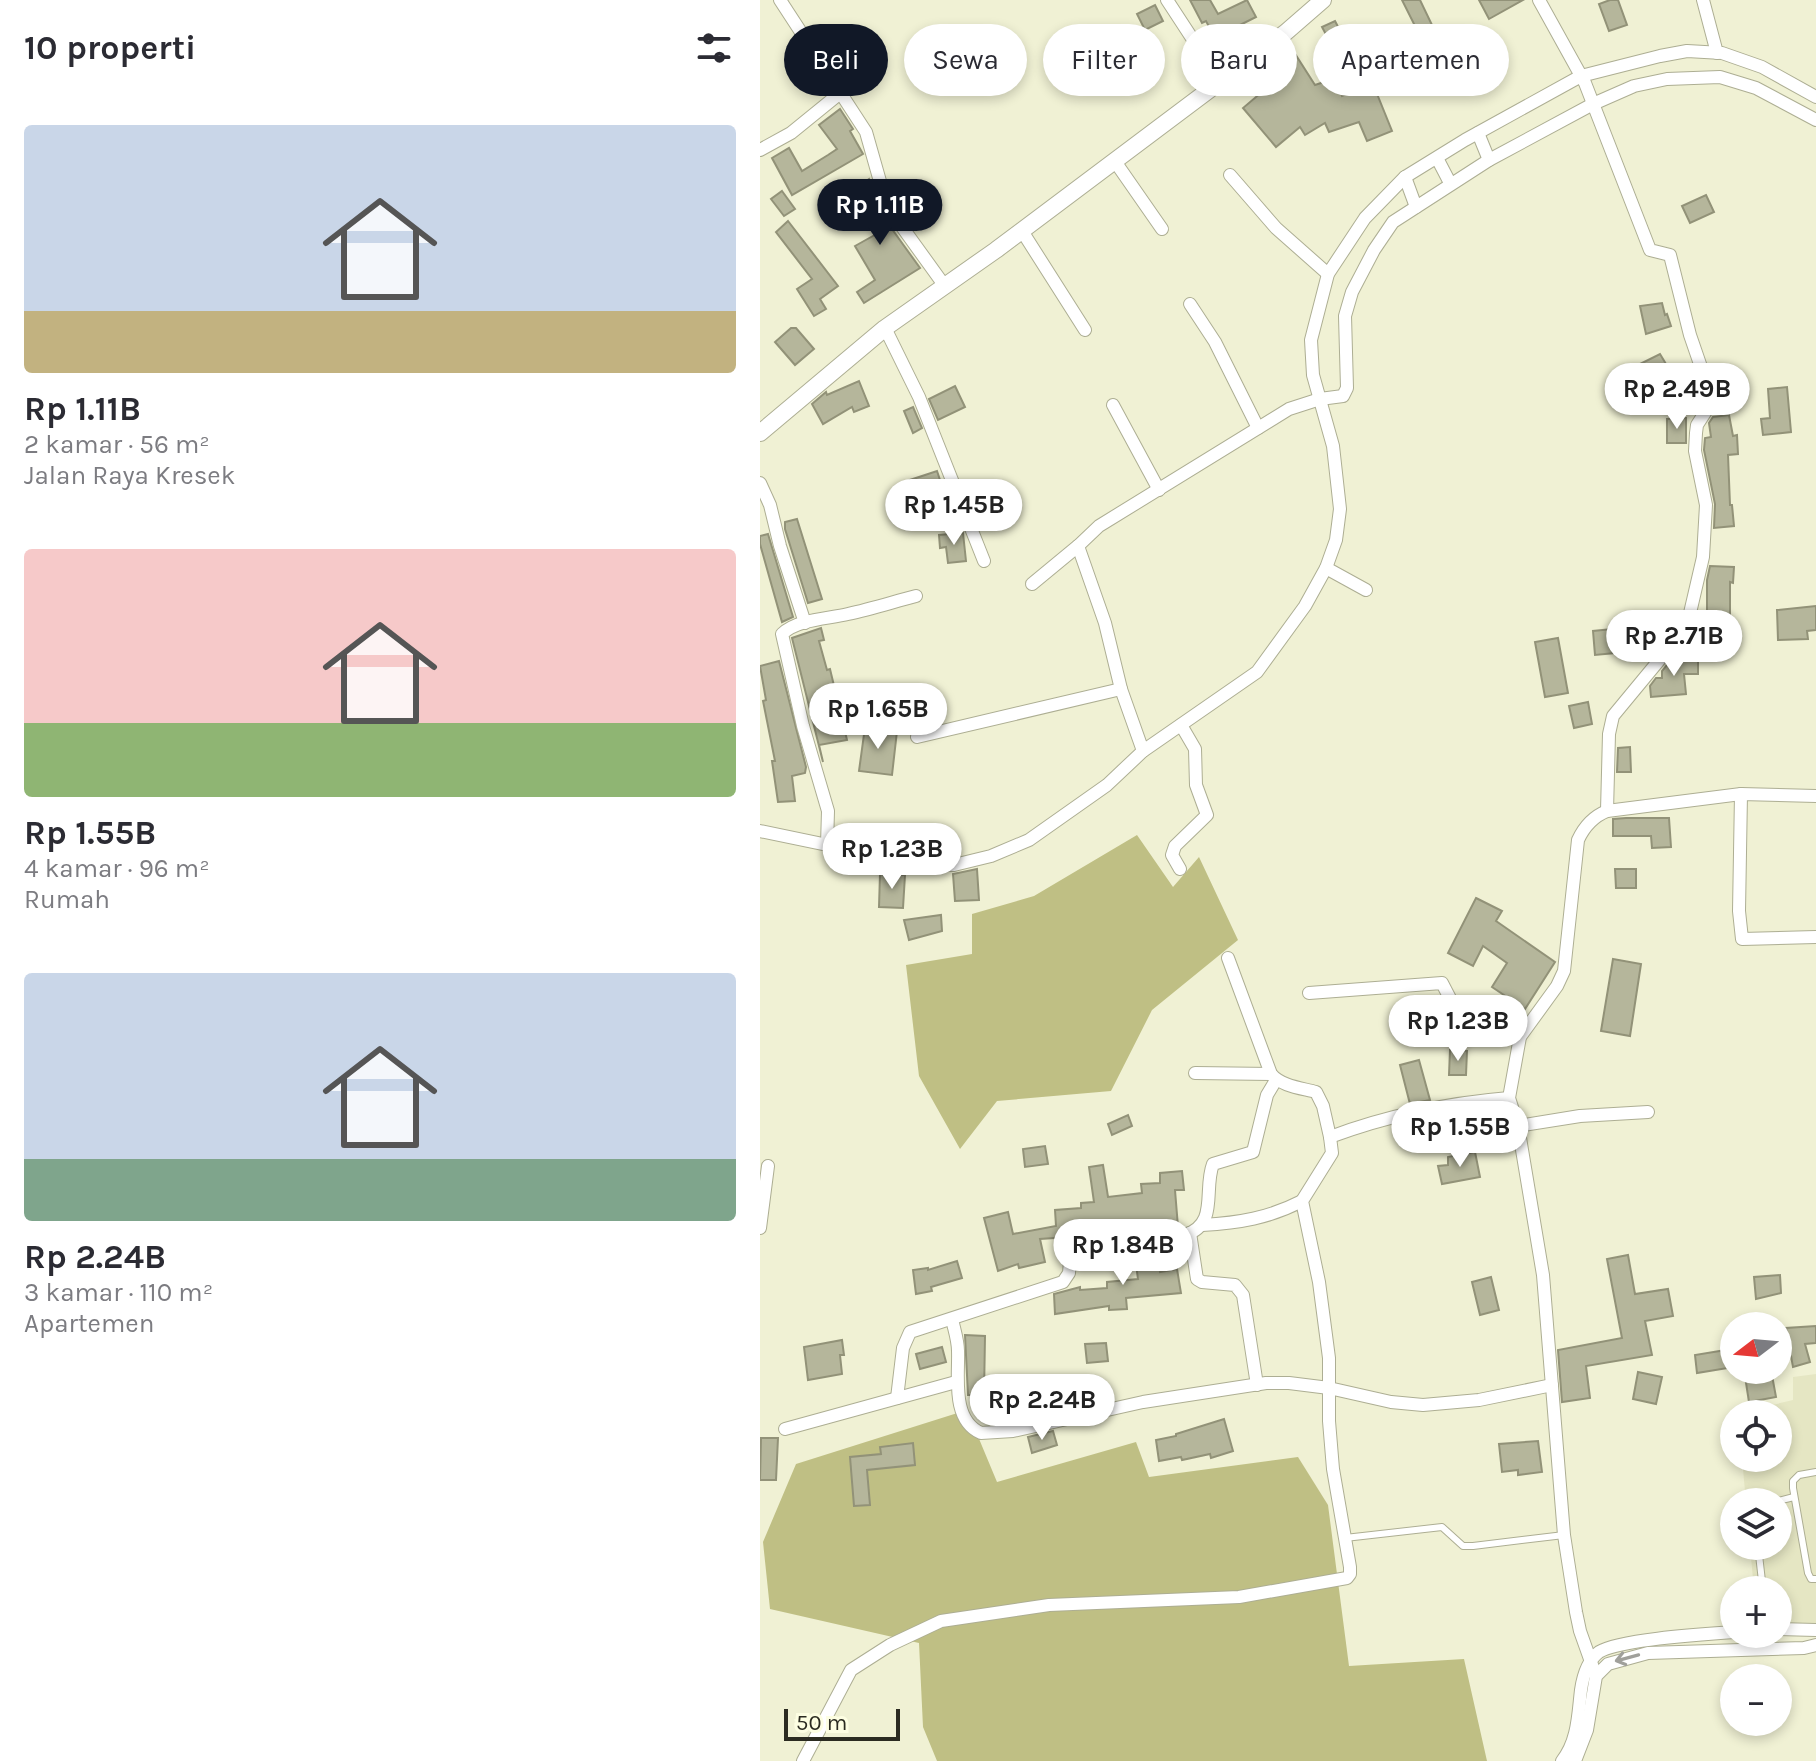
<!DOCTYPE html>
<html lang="id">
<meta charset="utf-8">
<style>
:root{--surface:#fff;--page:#f2f2f3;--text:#2b2b33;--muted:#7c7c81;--accent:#111827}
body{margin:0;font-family:Karla,sans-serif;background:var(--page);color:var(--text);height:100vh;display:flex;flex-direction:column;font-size:30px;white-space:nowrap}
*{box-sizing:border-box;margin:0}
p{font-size:26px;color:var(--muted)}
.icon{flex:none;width:44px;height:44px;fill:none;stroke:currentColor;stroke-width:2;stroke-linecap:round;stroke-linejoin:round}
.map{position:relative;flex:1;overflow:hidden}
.details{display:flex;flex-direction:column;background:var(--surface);width:760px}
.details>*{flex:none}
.top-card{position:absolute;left:24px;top:24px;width:760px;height:72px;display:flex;gap:16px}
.needle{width:52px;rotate:254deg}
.controls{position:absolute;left:960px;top:1312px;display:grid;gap:16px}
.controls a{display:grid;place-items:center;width:72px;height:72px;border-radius:50%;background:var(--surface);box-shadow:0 4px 12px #0003;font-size:40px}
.scale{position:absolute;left:24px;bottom:20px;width:116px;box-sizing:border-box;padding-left:8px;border:4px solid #2b2b21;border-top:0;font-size:22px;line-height:28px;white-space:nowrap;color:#2b2b21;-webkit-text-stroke:6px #fdfee2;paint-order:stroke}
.price{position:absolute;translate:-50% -68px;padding:0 18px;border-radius:28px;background:#fff;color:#222;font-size:26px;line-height:52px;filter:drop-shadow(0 2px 4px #0008)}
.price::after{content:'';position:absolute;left:50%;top:48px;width:24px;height:18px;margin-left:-12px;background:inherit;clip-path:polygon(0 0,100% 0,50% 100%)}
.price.active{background:var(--accent);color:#fff}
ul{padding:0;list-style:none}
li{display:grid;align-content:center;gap:16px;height:424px;padding:0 24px}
li span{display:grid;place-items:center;height:248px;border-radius:8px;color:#555}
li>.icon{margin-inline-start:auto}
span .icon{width:144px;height:144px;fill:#fffc;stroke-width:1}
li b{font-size:34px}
h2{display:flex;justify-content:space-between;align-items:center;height:96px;padding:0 24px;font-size:34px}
.tag{padding:0 28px;border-radius:36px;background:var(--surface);box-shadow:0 4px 12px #0003;font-size:28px;line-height:72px}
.tag.active{background:var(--accent);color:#fff}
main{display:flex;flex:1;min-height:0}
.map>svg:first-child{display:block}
</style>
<main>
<section class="details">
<h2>10 properti<svg class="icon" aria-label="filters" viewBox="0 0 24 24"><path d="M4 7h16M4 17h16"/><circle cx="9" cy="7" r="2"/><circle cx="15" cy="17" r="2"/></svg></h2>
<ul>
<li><span style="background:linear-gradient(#c9d6e8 75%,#c2b280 0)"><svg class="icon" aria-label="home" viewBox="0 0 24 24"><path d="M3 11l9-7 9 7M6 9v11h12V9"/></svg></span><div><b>Rp 1.11B</b><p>2 kamar · 56 m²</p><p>Jalan Raya Kresek</p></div></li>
<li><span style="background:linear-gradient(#f6c9c9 70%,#8fb573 0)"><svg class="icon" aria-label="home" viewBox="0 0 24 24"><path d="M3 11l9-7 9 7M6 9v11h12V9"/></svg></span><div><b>Rp 1.55B</b><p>4 kamar · 96 m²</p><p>Rumah</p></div></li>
<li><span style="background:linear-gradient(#c9d6e8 75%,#7fa58c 0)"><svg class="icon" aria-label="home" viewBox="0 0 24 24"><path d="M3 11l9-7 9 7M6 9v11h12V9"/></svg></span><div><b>Rp 2.24B</b><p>3 kamar · 110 m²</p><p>Apartemen</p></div></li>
</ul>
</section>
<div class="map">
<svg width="1056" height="1761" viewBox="0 0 1056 1761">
<rect width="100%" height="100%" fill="#f0f1d4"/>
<polygon fill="#e5e6c3" points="1056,1374 1056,1626 1018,1624 1018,1590 994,1590 990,1546 1018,1546 1018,1502 986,1502 982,1458 1018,1458 1018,1414 979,1413 1033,1400 1033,1377"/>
<g fill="#bfbf84">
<polygon points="377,835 413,887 439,857 478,940 392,1010 351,1091 237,1101 200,1149 159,1076 146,965 212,954 212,914 274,896"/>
<polygon points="207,1410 237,1482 376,1442 389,1477 538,1457 568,1505 589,1666 704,1659 727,1761 177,1761 163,1727 159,1643 10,1609 3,1542 36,1464"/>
</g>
<g fill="#b5b69b" stroke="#929278" stroke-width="2">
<polygon points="430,0 450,0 458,14 487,0 496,17 470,30 477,43 462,51 446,21 442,23"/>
<polygon points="642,0 660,0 672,25 658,32"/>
<polygon points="719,0 763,0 729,19"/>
<polygon points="850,0 858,0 867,25 849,31 839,4"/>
<polygon points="395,5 403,21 385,30 377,14"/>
<polygon points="575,21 589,48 577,55 562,27"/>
<polygon points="532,49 555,85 576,78 582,96 613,84 632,131 607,141 599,122 569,132 565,123 545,135 540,127 516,147 483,108 509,86 499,69"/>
<polygon points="80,109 93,129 90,131 103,154 32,195 12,158 29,148 42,171 68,155 77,149 59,125"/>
<polygon points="109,179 119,211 160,268 104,303 97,292 115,280 95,246 120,232 99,202 91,209 82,198"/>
<polygon points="22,191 35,209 24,216 11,199"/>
<polygon points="946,195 954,212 930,223 922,206"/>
<polygon points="28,221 78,286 60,299 66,309 54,316 37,289 52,279 16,232"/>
<polygon points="902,303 905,315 907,314 911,326 886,334 880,306"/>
<polygon points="31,328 36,328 54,349 35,365 15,342"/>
<polygon points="900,354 909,369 883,383 874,367"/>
<polygon points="99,381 109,406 94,412 92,407 63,424 52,404 66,392 67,395"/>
<polygon points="195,386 205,407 178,420 169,399"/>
<polygon points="1027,387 1031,432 1003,435 1001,419 1010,418 1008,389"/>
<polygon points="153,407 162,428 153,433 144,411"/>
<polygon points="969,415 973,436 977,435 978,454 968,455 970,505 972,505 974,526 954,528 955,504 944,450 945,438 951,437 949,423 953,417"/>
<polygon points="926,418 926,443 907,443 907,419"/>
<polygon points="177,471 185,495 158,503 150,480"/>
<polygon points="37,519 62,599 48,603 25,529 25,522"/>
<polygon points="203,533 206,561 188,563 186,547 180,548 179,535"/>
<polygon points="8,534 33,617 22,622 0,544 0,536"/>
<polygon points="950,566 974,567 973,583 970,582 970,622 947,622 947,580"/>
<polygon points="1056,606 1056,630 1047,631 1048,639 1018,640 1017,610"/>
<polygon points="61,628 64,640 59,641 67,670 70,669 87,740 59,745 63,762 32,638"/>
<polygon points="852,629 855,653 835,655 833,631"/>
<polygon points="798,638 808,693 785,697 775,642"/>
<polygon points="911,660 938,660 938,674 924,674 926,694 891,697 890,686 896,678 902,678 902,671"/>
<polygon points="19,661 46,767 45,773 32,776 35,801 18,802 12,761 15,761 3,701 6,700 0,666"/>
<polygon points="828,702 832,724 814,728 809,706"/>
<polygon points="105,727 137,731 132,775 99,771"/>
<polygon points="870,747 871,772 857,772 858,748"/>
<polygon points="866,818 909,818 911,847 892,848 891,836 853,836 853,819"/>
<polygon points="217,869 219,900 195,901 193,874"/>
<polygon points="855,869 876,869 876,888 856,888"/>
<polygon points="120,874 145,875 143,908 119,907"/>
<polygon points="716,898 742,911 736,921 795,962 765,1009 732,987 747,963 723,946 713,966 688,953"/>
<polygon points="181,915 182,931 149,940 144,920"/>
<polygon points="853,959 881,964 870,1036 841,1031"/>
<polygon points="668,999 670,1017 689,1016 692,1041 659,1044 658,1026 644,1027 641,1001"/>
<polygon points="690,1050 707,1051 706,1075 689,1075"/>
<polygon points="659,1060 670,1100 650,1104 640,1065"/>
<polygon points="368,1115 372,1126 352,1135 348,1124"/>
<polygon points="285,1146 288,1164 265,1167 263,1149"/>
<polygon points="715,1152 720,1177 682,1184 678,1166 688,1165 688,1157"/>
<polygon points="343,1165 348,1197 382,1193 381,1184 400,1183 400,1173 422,1171 424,1190 415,1190 418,1227 372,1232 371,1229 309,1233 309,1237 280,1239 285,1262 259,1268 258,1264 238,1271 224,1218 248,1212 253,1234 296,1226 295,1210 321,1208 321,1203 334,1202 329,1167"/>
<polygon points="397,1247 400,1272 417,1269 421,1293 366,1298 367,1309 349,1310 349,1306 295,1314 294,1294 320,1287 320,1290 347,1288 347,1282 378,1279 374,1250"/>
<polygon points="868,1255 875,1294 908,1289 913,1316 885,1321 892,1355 826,1366 830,1398 802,1402 798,1350 862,1338 847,1259"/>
<polygon points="197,1261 202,1278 171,1287 172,1291 156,1294 153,1270 168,1268 168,1270"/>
<polygon points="1020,1275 1021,1293 996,1299 994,1277"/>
<polygon points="731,1277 739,1310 720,1315 712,1282"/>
<polygon points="1056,1326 1056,1343 1045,1344 1050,1362 1033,1367 1026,1328"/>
<polygon points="205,1335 225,1336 224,1395 208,1395"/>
<polygon points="82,1340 84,1355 80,1355 82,1374 48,1380 44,1347"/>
<polygon points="346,1343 348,1361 327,1363 325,1344"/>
<polygon points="182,1347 186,1362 160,1369 156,1354"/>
<polygon points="972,1349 974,1367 937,1373 935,1355"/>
<polygon points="984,1370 1011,1370 1016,1397 989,1402"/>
<polygon points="878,1372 902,1377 896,1404 873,1399"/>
<polygon points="265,1376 268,1397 252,1399 249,1378"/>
<polygon points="464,1419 473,1451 451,1458 450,1454 422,1460 421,1457 399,1461 396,1440 416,1436 416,1434"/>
<polygon points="293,1431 297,1445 272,1453 268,1437"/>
<polygon points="1,1438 18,1438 16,1480 0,1480"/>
<polygon points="778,1441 782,1472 758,1475 758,1470 742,1472 739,1444"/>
<polygon points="153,1443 155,1465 107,1470 110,1505 94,1506 90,1457 121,1454 120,1447"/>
</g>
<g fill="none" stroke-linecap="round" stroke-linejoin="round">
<defs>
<g id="lane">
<polyline points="1056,1472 1039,1475 1033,1481 1033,1488 1048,1573 1051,1579 1056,1579"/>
<polyline points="1014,1502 1034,1497"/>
<polyline points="585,1538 682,1527 703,1546 713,1546 804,1535"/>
<polyline points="998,1546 1003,1590"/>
</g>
<g id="street">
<polyline points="20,0 106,132 127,206 184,285"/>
<polyline points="407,0 460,81"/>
<polyline points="779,0 825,83 890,250 910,255 930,335 951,396 948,408 937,425 936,433 935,451 946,505 943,557 930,613 915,641 853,716 849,734 847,811"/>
<polyline points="943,0 957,53"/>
<polyline points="718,133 729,160"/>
<polyline points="0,150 31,133 79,94"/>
<polyline points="677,158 690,183"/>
<polyline points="354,160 402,229"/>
<polyline points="470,175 516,228 568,274"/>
<polyline points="645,177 656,207"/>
<polyline points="262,231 325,330"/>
<polyline points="430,304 455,342 498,428"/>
<polyline points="125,328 159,397 224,561"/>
<polyline points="353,405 399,490"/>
<polyline points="0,483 10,505 20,546 45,623"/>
<polyline points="566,568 606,590"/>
<polyline points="272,584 318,546"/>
<polyline points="361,689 345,623 318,546 339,526 529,409 560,399 583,396 587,388 585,316 592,292 614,250 633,222 729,160 833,104 874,86 907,79 960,77 996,88 1056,120"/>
<polyline points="157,737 361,689 383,751"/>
<polyline points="981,794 979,911 982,939 1056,937"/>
<polyline points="0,831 154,863 194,865 231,856 269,840 347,785 383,751 497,672 545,606 566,568 576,540 580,509 573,446 553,375 551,340 568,274 605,218 645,177 705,140 821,76 900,56 927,51 962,53 1002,67 1056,97"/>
<path d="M 67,845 L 68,811 L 43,726 L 22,634 C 38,619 67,619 88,614 C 111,609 133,602 156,596"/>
<polyline points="420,869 412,855 415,846 447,815 436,785 435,749 421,725"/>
<path d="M 468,958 L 511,1074 C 521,1086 541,1088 556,1092 L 563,1106 L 570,1137"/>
<polyline points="549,993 682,983 710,1037 723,1040 760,1037"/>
<polyline points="435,1073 511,1074"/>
<polyline points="758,1126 820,1116 888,1112"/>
<path d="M 442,1225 C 479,1223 509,1218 542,1201"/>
<polyline points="0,1228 8,1166"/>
<polyline points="430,1233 437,1279 442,1282 475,1285 483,1295 497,1385"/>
<path d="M 192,1319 C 194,1329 198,1340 198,1351 C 199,1376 191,1420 221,1433 L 253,1431 L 383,1402 L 506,1383 L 529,1383 L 569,1388 L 631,1402 L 663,1405 L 719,1400 L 792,1385"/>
<path d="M 137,1398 L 143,1348 L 150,1332 L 303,1282 L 309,1273 L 311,1250 L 315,1247 L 425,1235 C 459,1224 443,1190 453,1164 L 493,1152 L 507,1095 L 516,1080"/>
<polyline points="25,1429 196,1382"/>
<polyline points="1018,1629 1056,1630"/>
<path d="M 836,1676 L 820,1631 L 816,1612 L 804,1535 L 783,1275 L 758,1126 L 749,1098 L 760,1037 L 797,986 L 804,971 L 818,840 C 824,827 832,817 847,811 L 981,794 L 1056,796"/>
<path d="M 43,1761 L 91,1670 L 130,1645 L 181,1621 L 289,1605 L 479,1597 L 587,1578 L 590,1574 L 590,1567 L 573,1469 L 569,1421 L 569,1358 L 559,1282 L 542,1201 L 572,1153 L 570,1137 C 626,1116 689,1103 749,1098"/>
<path d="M 802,1761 C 818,1741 818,1715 821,1690 C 823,1676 827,1661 839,1652 C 860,1639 946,1634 974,1632"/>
<polyline points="815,1761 827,1730 836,1676 848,1664 888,1653 1044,1648 1056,1645"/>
</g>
<polyline id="secondary" points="0,433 125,328 236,250 525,33 563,0"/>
</defs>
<use href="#lane" stroke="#adae93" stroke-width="8"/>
<use href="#street" stroke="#adae93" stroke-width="14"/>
<use href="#secondary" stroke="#adae93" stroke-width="18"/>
<use href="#lane" stroke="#fff" stroke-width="6"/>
<use href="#street" stroke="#fff" stroke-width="12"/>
<use href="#secondary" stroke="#fff" stroke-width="16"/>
</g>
<defs><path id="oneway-shaft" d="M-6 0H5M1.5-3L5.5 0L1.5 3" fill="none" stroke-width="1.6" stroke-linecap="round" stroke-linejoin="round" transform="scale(2)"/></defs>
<use stroke="#a0a09b" href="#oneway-shaft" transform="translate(867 1658) rotate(165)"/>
</svg>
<div class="controls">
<a><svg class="needle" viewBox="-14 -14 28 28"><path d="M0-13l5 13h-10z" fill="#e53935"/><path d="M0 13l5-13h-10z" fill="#7c7c81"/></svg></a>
<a><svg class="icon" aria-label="locate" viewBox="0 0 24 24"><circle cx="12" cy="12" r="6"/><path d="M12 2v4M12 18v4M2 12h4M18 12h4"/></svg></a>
<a><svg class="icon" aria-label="layers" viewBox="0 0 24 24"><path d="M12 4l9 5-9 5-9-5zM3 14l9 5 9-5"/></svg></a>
<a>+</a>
<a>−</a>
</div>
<div class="scale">50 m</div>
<b class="price active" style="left:120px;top:247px">Rp 1.11B</b>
<b class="price" style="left:917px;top:431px">Rp 2.49B</b>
<b class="price" style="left:194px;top:547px">Rp 1.45B</b>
<b class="price" style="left:914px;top:678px">Rp 2.71B</b>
<b class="price" style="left:118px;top:751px">Rp 1.65B</b>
<b class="price" style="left:132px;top:891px">Rp 1.23B</b>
<b class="price" style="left:698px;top:1063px">Rp 1.23B</b>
<b class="price" style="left:700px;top:1169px">Rp 1.55B</b>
<b class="price" style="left:363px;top:1287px">Rp 1.84B</b>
<b class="price" style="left:282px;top:1442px">Rp 2.24B</b>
<div class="top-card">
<a class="tag active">Beli</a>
<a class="tag">Sewa</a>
<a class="tag">Filter</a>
<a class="tag">Baru</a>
<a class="tag">Apartemen</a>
</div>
</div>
</main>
